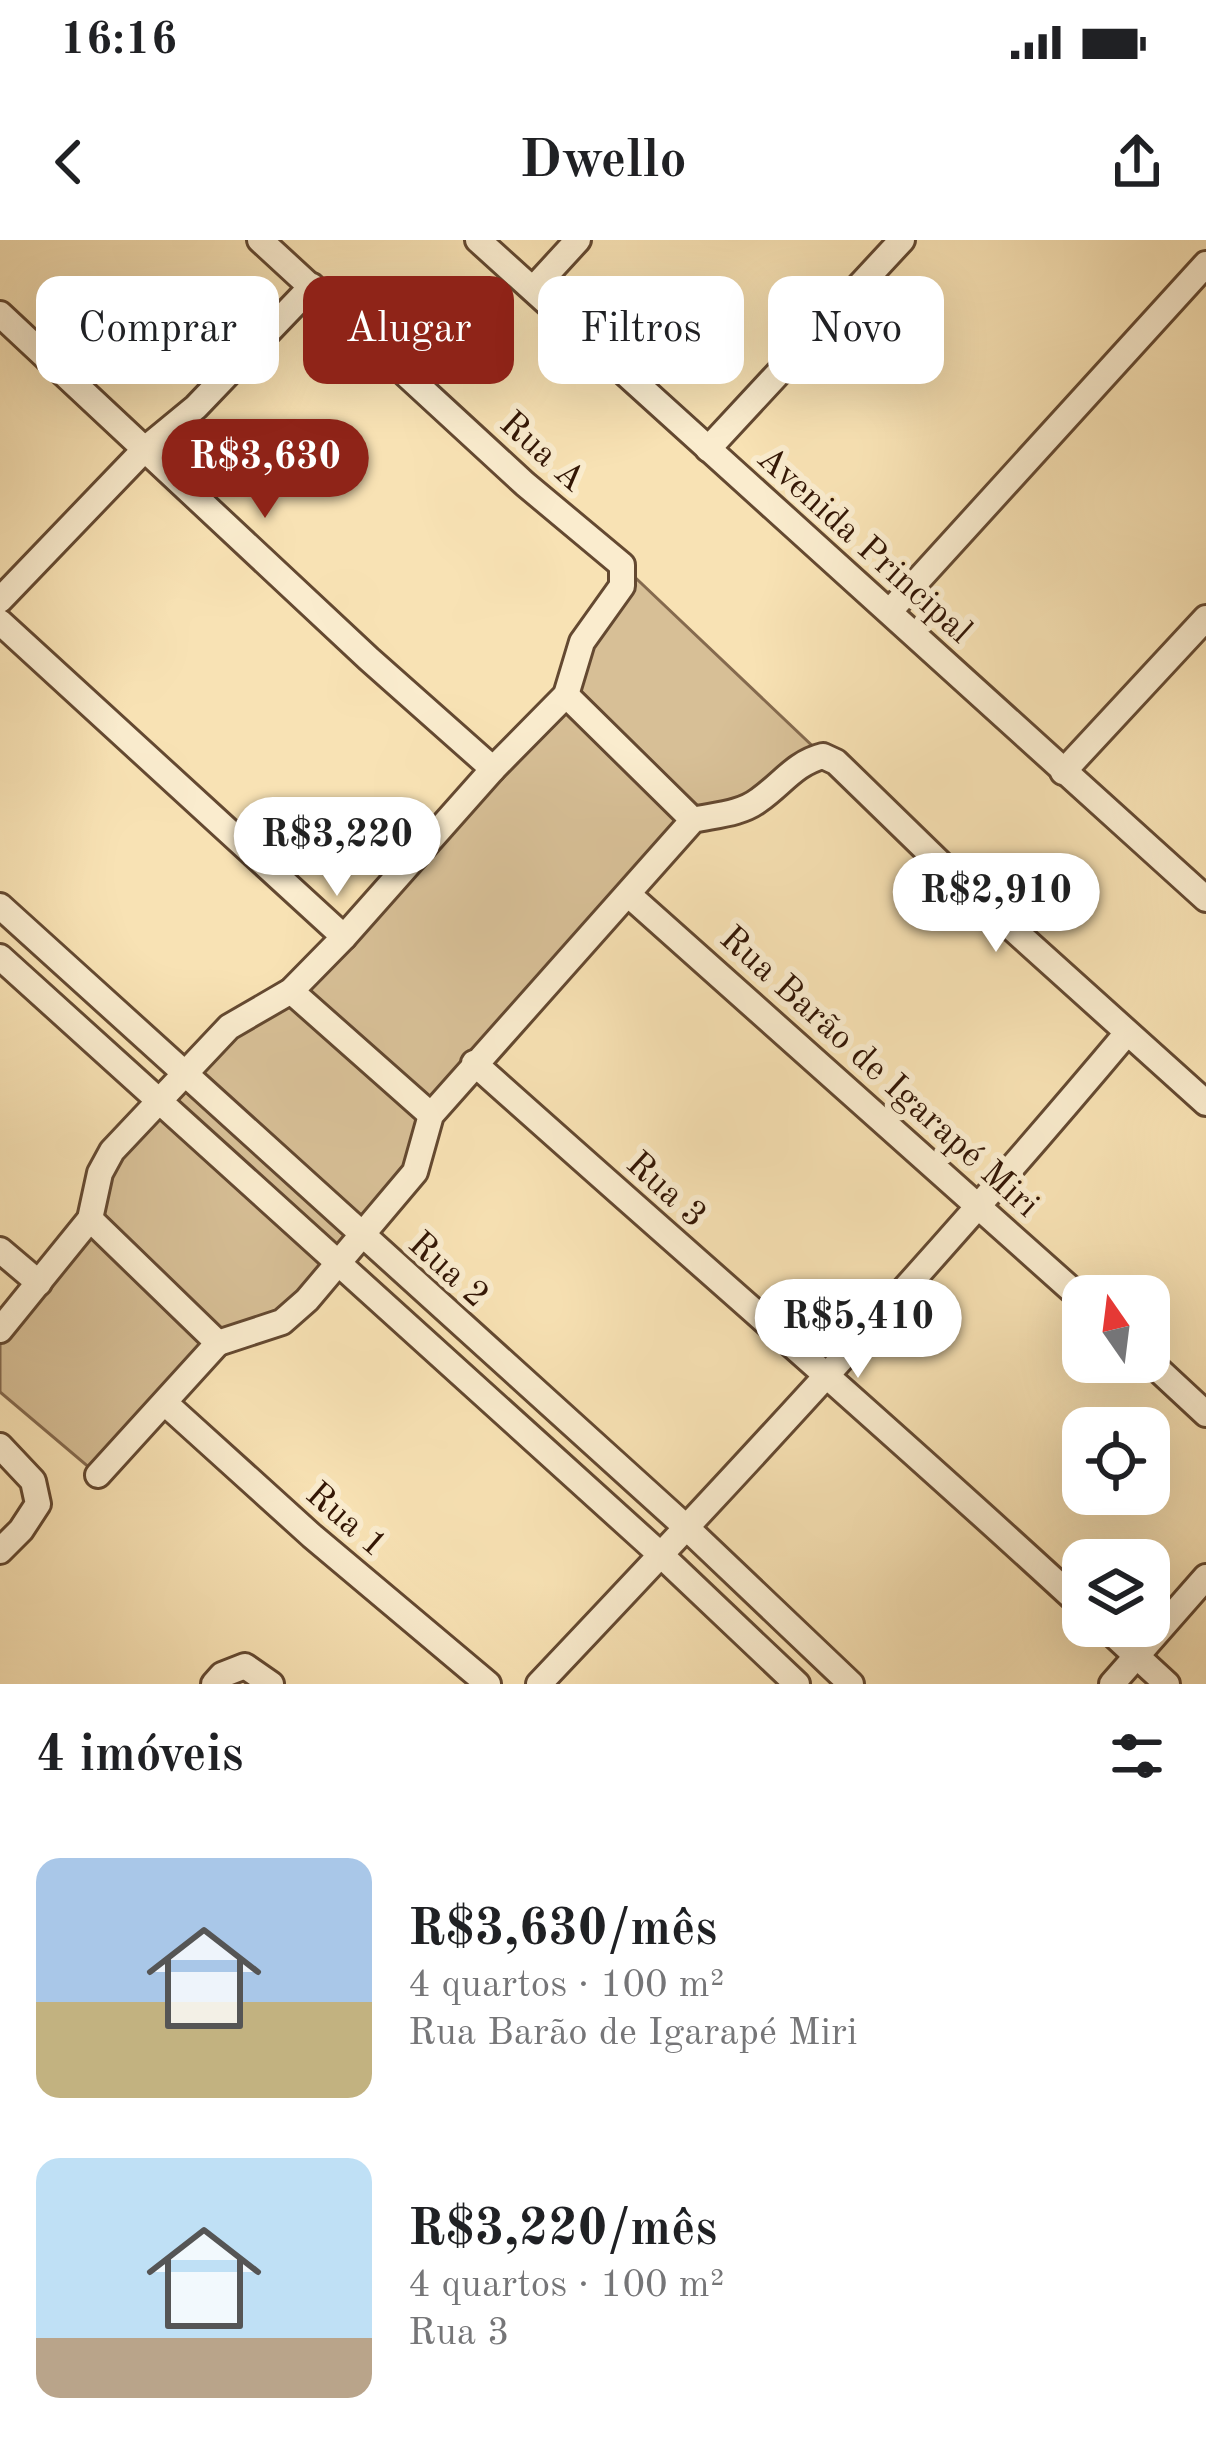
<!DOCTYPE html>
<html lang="pt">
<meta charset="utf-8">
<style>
:root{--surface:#fff;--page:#f6f6f6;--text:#202124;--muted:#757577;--accent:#8f2418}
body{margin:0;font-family:"Old Standard TT",serif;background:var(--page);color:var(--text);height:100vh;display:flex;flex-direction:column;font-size:45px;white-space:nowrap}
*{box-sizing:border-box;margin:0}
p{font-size:39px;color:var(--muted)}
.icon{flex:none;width:66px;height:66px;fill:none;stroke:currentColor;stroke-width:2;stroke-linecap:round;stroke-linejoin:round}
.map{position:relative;height:1444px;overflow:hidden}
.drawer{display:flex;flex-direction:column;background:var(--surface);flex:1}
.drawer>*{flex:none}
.hud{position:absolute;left:36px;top:36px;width:1134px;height:108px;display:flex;gap:24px}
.needle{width:78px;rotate:346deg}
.fabs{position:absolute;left:1062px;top:1035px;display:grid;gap:24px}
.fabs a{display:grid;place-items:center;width:108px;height:108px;border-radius:24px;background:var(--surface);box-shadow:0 12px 48px #0002;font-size:60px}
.price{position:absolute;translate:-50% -102px;padding:0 27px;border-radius:42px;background:#fff;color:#222;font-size:39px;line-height:78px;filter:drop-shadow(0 3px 6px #0008)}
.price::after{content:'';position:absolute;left:50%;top:72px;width:36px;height:27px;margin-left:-18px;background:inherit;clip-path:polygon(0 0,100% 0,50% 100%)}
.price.on{background:var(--accent);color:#fff}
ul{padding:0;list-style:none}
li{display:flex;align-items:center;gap:36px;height:300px;padding:0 36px}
li span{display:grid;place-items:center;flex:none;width:336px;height:240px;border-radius:24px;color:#555}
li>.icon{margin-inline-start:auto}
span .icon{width:144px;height:144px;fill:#fffc;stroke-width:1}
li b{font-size:51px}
h2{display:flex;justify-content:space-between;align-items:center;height:144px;padding:0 36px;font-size:51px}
.tag{padding:0 42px;border-radius:24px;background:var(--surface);box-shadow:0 12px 48px #0002;font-size:42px;line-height:108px}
.tag.on{background:var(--accent);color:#fff}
.status{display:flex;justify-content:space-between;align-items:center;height:84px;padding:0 60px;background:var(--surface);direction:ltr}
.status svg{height:33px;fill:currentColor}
header{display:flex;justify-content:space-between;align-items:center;height:156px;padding:0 36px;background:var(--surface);font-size:54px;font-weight:600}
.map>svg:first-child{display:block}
</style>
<div class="status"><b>16:16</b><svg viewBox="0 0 49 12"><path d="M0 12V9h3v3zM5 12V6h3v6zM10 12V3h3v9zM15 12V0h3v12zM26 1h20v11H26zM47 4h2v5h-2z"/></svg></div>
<header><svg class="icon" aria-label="back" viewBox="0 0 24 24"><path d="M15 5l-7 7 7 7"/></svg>Dwello<svg class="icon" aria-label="share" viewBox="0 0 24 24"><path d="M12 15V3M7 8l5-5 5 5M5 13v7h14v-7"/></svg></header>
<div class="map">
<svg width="1206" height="1444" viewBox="0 0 1206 1444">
<rect width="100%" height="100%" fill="#f8e2b4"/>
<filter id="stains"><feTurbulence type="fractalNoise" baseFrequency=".00167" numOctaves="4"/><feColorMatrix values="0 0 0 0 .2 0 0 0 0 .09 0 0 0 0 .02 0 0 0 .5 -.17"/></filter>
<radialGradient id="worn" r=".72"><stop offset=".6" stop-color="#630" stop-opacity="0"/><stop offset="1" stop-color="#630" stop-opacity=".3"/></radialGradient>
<polygon fill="#d7bf96" stroke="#856a4e" stroke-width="3" points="622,325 823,516 778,542 693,580 474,822 422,915 307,1060 218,1103 98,1235 0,1152 0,1090 90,979 100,933 157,859 291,750 566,455"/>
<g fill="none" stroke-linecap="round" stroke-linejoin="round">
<defs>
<g id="street">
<polyline points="478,0 1206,659"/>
<polyline points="533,49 578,0"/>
<polyline points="0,74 369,419 493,529"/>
<polyline points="708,209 902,0"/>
<polyline points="0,360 145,209 196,167 312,46"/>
<polyline points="890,371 1206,24"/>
<polyline points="0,382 344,697"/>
<polyline points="566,455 693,580"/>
<polyline points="1063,532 1206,378"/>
<polyline points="629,655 1083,1060"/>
<polyline points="0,666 688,1289 851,1444"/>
<polyline points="0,717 661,1315 797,1444"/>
<polyline points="291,751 431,875"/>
<path d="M 474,823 C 677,1005 883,1182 1083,1367"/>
<polyline points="90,979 218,1103"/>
<polyline points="0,1010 39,1043"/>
<polyline points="0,1090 90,979 100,933 112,911 229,787 291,751 344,697 493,529 566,455 582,402 622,346 622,325 525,244 260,0"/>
<path d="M 218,1103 L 282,1082 L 307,1060 L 415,932 L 431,875 L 693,580 C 715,575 741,574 759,560 C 782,544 795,523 823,516 L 836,522 L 944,627 L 1206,863"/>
<polyline points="1149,1121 1206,1174"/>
<polyline points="165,1163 312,1296 488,1444"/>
<polyline points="0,1206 33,1241 38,1264 21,1290 0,1311"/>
<polyline points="98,1235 218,1103"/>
<polyline points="1104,1386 1167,1444"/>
<polyline points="214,1444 222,1435 245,1426 271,1444"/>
<path d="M 539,1444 C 740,1232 939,1017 1127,793"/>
<polyline points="1112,1444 1206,1337"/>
</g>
</defs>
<use href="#street" stroke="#644931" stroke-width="30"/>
<use href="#street" stroke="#faecce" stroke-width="24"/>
</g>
<g text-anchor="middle" stroke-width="12" stroke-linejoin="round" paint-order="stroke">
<g font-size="36" fill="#331605" stroke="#faecce">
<text transform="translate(544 210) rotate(42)" y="13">Rua A</text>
<text transform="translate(866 303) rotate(42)" y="13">Avenida Principal</text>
<text transform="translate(881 830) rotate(42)" y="13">Rua Barão de Igarapé Miri</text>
<text transform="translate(668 948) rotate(42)" y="13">Rua 3</text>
<text transform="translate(450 1028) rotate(42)" y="13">Rua 2</text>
<text transform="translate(348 1278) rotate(41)" y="13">Rua 1</text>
</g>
</g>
<rect width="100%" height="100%" filter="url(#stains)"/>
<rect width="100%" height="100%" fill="url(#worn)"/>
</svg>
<div class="fabs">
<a><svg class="needle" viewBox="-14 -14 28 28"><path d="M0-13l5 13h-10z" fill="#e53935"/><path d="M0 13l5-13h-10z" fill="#757577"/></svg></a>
<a><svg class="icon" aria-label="locate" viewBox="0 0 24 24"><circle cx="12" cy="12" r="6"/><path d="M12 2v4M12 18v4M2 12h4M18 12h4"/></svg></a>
<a><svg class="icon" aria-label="layers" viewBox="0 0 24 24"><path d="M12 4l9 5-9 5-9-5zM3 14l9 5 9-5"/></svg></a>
</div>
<b class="price on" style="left:265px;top:281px">R$3,630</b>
<b class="price" style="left:337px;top:659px">R$3,220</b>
<b class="price" style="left:996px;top:715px">R$2,910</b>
<b class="price" style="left:858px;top:1141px">R$5,410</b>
<div class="hud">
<a class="tag">Comprar</a>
<a class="tag on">Alugar</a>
<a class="tag">Filtros</a>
<a class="tag">Novo</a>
</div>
</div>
<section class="drawer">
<h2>4 imóveis<svg class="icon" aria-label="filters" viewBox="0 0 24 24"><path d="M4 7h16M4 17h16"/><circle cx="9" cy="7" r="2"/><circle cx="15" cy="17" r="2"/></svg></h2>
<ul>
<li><span style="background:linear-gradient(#a9c7e8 60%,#c2b280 0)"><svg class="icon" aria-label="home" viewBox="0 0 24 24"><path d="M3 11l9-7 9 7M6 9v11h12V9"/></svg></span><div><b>R$3,630/mês</b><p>4 quartos · 100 m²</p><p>Rua Barão de Igarapé Miri</p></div></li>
<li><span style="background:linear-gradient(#bfe0f5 75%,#b9a48a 0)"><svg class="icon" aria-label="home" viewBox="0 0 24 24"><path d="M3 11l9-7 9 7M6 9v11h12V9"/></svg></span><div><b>R$3,220/mês</b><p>4 quartos · 100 m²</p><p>Rua 3</p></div></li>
</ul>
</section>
